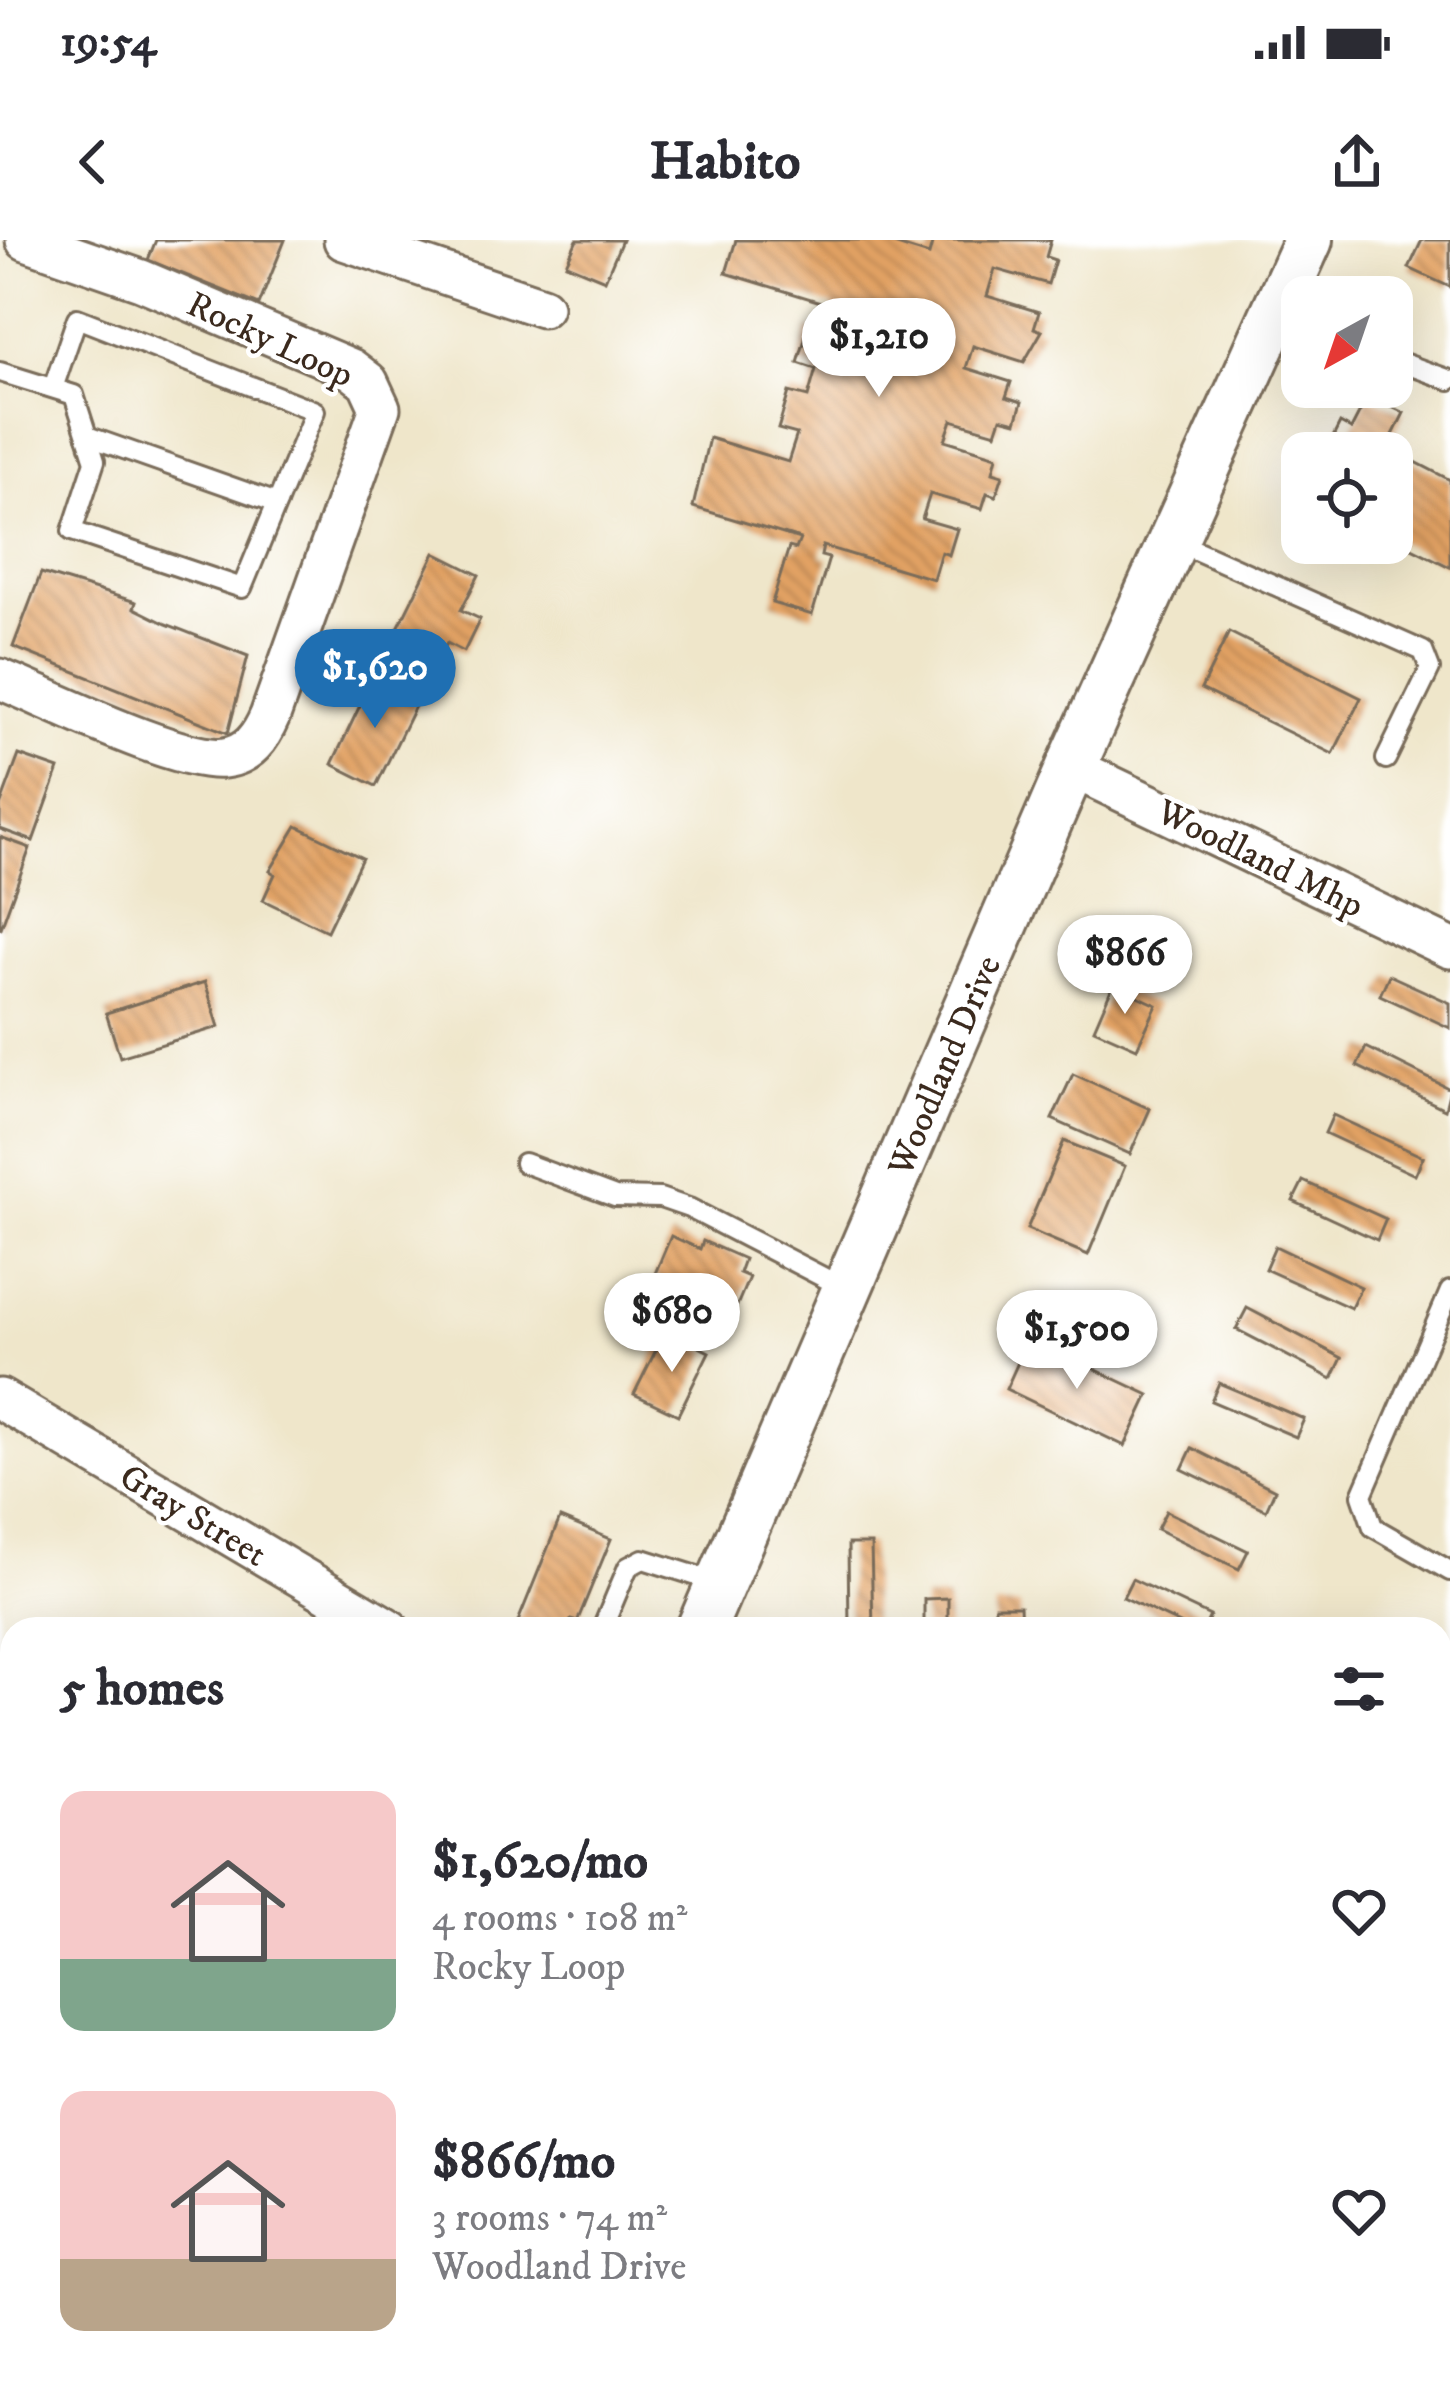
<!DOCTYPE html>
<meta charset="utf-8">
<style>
:root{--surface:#fff;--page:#f2f2f3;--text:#2b2b33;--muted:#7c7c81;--accent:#1f6fb2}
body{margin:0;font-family:"IM FELL DW Pica",serif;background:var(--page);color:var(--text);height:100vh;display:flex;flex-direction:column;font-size:45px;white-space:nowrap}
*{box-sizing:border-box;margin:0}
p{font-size:39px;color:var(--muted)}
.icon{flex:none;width:66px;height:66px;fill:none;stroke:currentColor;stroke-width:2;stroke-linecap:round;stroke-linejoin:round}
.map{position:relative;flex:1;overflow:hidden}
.sheet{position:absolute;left:0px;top:1377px;width:1452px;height:768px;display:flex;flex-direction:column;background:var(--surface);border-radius:36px 36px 0 0;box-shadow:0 12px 48px #0002}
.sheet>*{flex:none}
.needle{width:78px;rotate:220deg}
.controls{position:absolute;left:1281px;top:36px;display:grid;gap:24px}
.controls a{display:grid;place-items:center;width:132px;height:132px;border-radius:24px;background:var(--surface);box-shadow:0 12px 48px #0002;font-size:60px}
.price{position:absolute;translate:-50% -102px;padding:0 27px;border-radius:42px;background:#fff;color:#222;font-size:39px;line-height:78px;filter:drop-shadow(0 3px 6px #0008)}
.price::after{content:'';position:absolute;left:50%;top:72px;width:36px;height:27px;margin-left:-18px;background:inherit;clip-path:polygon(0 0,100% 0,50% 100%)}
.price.active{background:var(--accent);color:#fff}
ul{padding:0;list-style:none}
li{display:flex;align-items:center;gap:36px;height:300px;padding:0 60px}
li span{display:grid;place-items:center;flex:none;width:336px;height:240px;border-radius:24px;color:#555}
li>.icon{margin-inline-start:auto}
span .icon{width:144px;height:144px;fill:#fffc;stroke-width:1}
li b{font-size:51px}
h2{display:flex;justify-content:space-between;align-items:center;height:144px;padding:0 60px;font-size:51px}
.status{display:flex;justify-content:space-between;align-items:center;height:84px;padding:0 60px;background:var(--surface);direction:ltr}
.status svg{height:33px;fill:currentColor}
header{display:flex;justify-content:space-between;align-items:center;height:156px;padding:0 60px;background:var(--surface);font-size:54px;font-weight:800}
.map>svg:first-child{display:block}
</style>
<div class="status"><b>19:54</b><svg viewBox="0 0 49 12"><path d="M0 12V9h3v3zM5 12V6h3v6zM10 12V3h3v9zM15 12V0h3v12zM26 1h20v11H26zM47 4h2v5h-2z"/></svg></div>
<header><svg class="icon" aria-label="back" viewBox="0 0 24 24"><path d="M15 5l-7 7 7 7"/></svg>Habito<svg class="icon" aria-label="share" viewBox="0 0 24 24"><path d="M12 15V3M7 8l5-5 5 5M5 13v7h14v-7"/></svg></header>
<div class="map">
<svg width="1450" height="2145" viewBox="0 0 1450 2145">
<defs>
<pattern id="building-back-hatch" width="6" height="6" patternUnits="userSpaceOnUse" patternTransform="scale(3)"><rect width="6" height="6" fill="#e2a264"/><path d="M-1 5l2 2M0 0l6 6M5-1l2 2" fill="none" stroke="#b88452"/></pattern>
</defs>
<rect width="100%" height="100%" fill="#fff"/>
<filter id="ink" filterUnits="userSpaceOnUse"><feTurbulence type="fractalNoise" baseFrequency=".00833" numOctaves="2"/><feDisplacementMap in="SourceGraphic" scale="24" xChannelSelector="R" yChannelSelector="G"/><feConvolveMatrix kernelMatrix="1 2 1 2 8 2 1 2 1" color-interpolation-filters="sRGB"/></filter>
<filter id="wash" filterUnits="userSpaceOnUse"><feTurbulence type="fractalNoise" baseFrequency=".004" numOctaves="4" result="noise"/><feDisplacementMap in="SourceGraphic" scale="48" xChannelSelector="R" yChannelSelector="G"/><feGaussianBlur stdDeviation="2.7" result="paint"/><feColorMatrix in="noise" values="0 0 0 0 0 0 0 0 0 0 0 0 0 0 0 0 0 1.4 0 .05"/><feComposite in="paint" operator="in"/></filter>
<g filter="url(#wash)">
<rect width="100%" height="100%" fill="#efe6ca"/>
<g id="blocks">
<g fill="url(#building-back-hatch)">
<polygon points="156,0 285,0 259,65 148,20"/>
<polygon points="577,0 622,0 605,40 566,24"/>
<polygon points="736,0 881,0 929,15 933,0 1051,0 1046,17 1055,20 1048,44 995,29 987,56 1039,72 1034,88 1042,91 1024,122 973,106 966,128 1011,142 1006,157 1022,162 1016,182 1001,178 996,193 952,180 945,200 997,216 993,232 1003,235 996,256 987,253 982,269 930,254 922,279 957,289 949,315 941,312 933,339 823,306 821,316 829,318 812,375 772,363 789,307 796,309 800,299 693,267 709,198 788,222 797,194 778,189 789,152 808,157 816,129 798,123 808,89 826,94 834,66 726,33"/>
<polygon points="1422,0 1450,0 1450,47 1409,28"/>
<polygon points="1368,156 1404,173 1387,207 1450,240 1450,327 1392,298 1392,213 1325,213 1340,183 1351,189"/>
<polygon points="435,313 479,335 461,370 480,379 464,412 447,403 437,423 392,400"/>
<polygon points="41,333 136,362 134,368 166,384 248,416 228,493 13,407"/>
<polygon points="1229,392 1361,458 1333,514 1201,449"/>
<polygon points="374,436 419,458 376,546 332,524"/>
<polygon points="19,515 59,529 33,601 0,589 0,566"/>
<polygon points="297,586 362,618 327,691 263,660 275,634 270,631"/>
<polygon points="0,597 30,608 1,688 0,687"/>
<polygon points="1389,735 1450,763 1450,788 1380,755"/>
<polygon points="205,742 219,787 120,817 106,773"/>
<polygon points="1113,745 1157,765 1137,808 1094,789"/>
<polygon points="1366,807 1450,849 1445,869 1357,826"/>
<polygon points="1073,834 1150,869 1130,914 1052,879"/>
<polygon points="1333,875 1423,917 1415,935 1325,893"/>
<polygon points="1064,901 1125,926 1088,1015 1027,989"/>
<polygon points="1303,941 1386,979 1377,1000 1293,961"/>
<polygon points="671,996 700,1009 703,1001 744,1019 739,1033 749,1037 733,1075 654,1036"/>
<polygon points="1275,1006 1361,1047 1351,1068 1265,1029"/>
<polygon points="1247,1068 1342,1118 1332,1139 1236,1089"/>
<polygon points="681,1098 709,1112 678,1175 634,1154 661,1100 676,1108"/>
<polygon points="1029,1098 1149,1155 1125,1206 1006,1149"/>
<polygon points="1219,1143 1304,1179 1296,1197 1211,1161"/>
<polygon points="1192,1208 1275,1250 1266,1270 1182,1229"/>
<polygon points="1166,1271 1248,1311 1239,1329 1157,1289"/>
<polygon points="560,1278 611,1299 577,1382 571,1380 567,1389 515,1389"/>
<polygon points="848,1304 871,1304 873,1389 849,1389"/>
<polygon points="1132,1339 1210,1376 1204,1389 1191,1389 1123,1357"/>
<polygon points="948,1358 948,1389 924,1389 924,1359"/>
<polygon points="995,1366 1020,1366 1021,1389 995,1389"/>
<polygon points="1440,1582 1450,1583 1450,1690 1440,1690"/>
<polygon points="1440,1941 1450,1946 1450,1971 1440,1967"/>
<polygon points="1440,2026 1450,2030 1450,2057 1440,2053"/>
<polygon points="1440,2108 1450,2112 1440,2137"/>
<polygon points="505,2133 575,2133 571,2145 514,2145 502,2140"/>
<polygon points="1070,2133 1096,2133 1084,2145 1058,2145"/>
</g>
</g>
</g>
<g filter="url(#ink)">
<use href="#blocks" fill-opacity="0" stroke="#7a6c5a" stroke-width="3"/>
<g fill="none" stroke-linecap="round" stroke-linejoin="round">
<defs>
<g id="service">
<polyline points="1392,119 1450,140"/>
<polyline points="0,132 74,155 95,221 72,291 242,348 315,171 77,78 53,148"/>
<polyline points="87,196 277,263"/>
<polyline points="1175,301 1423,411 1430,429 1386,519"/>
<polyline points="524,923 615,957 660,958 689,968 846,1049"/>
<polyline points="1450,1051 1362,1255 1373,1287 1450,1331"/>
<polyline points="602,1389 628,1327 643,1319 719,1343"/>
<polyline points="1440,1488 1450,1463"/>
<polyline points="460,2145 465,2133"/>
</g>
<g id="minor">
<polyline points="344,0 542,67"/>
<path d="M 0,439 C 47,458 180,524 224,518 C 249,515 261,497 270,476 L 380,168 L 368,142 L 351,129 L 141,40 L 26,0"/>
<polyline points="1071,527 1450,708"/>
<polyline points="0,1159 389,1389"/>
<polyline points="1440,1801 1450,1781"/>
<polyline points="1271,2145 1277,2133"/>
</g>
<g id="tertiary">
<polyline points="701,1389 1071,527 1308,0"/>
<polyline points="385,2145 390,2133"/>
</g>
</defs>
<use href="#service" stroke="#7a6c5a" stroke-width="24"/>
<use href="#minor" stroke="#7a6c5a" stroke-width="45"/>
<use href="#tertiary" stroke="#7a6c5a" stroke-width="54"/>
<use href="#service" stroke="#fff" stroke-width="18"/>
<use href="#minor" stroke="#fff" stroke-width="39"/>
<use href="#tertiary" stroke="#fff" stroke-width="48"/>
</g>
</g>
<g text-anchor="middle" stroke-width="9" stroke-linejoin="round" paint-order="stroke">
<g font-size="36" fill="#3b2a1e" stroke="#fff">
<text transform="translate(271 98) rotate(25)" y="13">Rocky Loop</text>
<text transform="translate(1261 617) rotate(26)" y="13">Woodland Mhp</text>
<text transform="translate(943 825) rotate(-67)" y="13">Woodland Drive</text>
<text transform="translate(194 1274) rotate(31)" y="13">Gray Street</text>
</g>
</g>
</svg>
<div class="controls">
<a><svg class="needle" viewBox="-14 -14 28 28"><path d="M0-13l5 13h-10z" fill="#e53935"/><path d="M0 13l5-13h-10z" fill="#7c7c81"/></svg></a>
<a><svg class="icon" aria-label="locate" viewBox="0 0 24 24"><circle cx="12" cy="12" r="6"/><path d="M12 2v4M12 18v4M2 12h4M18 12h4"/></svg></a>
</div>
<b class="price" style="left:879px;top:160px">$1,210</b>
<b class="price active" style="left:375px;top:491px">$1,620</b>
<b class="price" style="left:1125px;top:777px">$866</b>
<b class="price" style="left:672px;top:1135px">$680</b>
<b class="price" style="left:1077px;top:1152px">$1,500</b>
<section class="sheet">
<h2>5 homes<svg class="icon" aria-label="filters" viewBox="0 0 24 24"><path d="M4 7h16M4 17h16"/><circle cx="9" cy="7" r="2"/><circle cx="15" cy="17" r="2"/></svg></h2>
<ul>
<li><span style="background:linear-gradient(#f6c9c9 70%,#7fa58c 0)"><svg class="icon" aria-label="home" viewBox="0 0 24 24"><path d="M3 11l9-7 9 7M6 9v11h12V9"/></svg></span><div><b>$1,620/mo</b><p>4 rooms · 108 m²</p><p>Rocky Loop</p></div><svg class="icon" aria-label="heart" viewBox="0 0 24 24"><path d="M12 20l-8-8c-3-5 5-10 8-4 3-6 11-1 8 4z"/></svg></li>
<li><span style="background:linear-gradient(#f6c9c9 70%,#b9a48a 0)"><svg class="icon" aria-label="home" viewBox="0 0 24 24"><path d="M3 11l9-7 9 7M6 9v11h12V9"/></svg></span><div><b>$866/mo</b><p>3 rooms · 74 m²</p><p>Woodland Drive</p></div><svg class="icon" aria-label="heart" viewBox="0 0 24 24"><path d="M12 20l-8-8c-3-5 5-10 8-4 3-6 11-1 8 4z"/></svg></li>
</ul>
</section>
</div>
